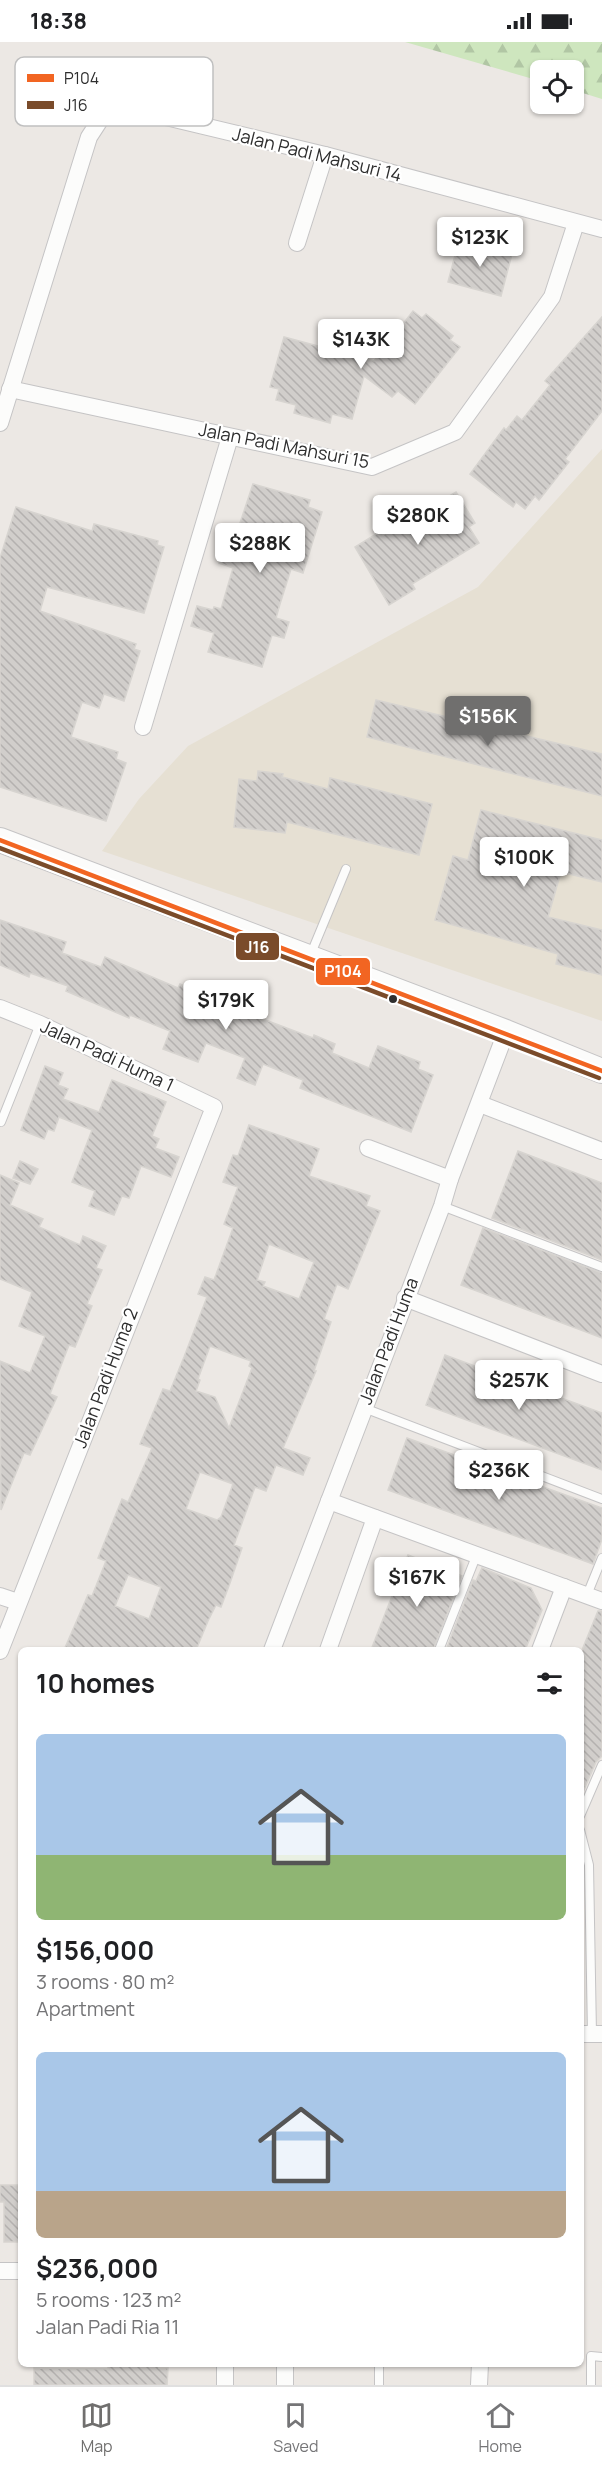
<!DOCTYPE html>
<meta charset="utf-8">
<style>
:root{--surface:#fff;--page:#f2f2f2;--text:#202124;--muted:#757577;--line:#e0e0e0;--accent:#706f6e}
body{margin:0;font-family:Manrope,sans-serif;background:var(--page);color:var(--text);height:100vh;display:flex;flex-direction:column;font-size:22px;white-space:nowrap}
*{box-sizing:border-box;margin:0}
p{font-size:20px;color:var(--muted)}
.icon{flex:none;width:33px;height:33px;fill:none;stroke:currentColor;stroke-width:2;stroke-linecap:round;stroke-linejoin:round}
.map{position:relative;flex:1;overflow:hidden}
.side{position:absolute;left:18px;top:1605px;width:566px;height:720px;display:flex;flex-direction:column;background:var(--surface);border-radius:9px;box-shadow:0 2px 4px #0004}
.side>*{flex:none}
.controls{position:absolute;left:530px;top:18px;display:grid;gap:12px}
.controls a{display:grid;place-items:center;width:54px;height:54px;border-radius:9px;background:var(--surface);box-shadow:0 2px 4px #0004;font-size:30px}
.price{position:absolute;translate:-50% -51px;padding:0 14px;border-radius:6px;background:#fff;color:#222;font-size:20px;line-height:39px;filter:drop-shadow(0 2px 3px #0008)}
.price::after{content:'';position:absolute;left:50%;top:36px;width:18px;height:14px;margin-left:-9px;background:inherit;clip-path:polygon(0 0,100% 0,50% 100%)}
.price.on{background:var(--accent);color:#fff}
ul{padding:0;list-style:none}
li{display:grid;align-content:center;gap:12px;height:318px;padding:0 18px}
li span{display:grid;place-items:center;height:186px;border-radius:9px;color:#555}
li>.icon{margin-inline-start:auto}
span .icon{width:108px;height:108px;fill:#fffc;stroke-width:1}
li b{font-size:26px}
h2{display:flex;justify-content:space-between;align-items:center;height:72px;padding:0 18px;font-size:26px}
.status{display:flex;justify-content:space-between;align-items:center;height:42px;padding:0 30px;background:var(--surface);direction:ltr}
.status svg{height:16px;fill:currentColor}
.tab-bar{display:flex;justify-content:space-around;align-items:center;height:84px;border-top:2px solid var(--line);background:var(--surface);font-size:16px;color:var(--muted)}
.tab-bar a{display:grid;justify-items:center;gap:3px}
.tab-bar .on{color:var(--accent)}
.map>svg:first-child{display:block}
</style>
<div class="status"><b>18:38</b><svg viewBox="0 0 49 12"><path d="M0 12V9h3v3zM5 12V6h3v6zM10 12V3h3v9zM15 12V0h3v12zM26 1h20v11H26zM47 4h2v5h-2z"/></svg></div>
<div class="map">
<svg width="602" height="2343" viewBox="0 0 602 2343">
<defs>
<pattern id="forest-firs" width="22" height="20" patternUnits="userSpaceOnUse" patternTransform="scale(1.5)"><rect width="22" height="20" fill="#cee6be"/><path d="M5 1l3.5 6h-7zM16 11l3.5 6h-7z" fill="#b1c6a4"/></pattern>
<pattern id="building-back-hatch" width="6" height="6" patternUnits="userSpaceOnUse" patternTransform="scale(1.5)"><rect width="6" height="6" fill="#d1cecb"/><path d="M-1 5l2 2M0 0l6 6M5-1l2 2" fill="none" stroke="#b4b1af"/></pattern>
</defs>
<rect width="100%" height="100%" fill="#ece8e4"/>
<polygon fill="#e6e0d3" points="602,407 602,979 102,809 139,757 188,704 478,545"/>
<polygon fill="url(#forest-firs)" points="405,0 602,0 602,57 573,48 573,28 540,28 540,39"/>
<g fill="url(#building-back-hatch)" stroke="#d7d4d0" stroke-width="1.5" fill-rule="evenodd">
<polygon points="459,198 512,212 501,254 448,240"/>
<polygon points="413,269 422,276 426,272 453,294 450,298 460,305 415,362 398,349 392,355 364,334 352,377 332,372 330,381 294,371 296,363 276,358 279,347 270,345 284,295 374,319"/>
<polygon points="602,275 602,369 565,417 569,420 539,458 535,454 525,467 516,460 513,465 470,432 504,386 506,388 517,374 522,378 550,343 545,339"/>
<polygon points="253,442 310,458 308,465 322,470 303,531 291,527 280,562 276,576 289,580 284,596 272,593 262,625 208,610 214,591 191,584 197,564 213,568 214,565 221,567 233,526 219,521 228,493 235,496"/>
<polygon points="456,450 475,481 469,485 479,501 412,542 415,547 389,563 355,505 381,489 383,493 412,476 409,471 433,457 436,462"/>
<polygon points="16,465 92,489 94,482 158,499 157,503 164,505 144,571 47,545 40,569 136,602 134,607 140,609 124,659 104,652 99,666 82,660 71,695 118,710 116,717 126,721 106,779 0,745 0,516"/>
<polygon points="376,658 602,712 602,754 367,695"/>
<polygon points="258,729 283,732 282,735 328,747 330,736 432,762 419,813 287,780 285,791 234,785 239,737 257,739"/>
<polygon points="481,768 602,798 602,840 561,830 548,875 602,888 602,933 556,922 558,912 435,878 453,814 468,818"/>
<polygon points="0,878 66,900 62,911 101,925 105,915 178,946 180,942 201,951 197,962 231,975 234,966 313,996 314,993 335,1002 332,1011 369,1026 378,1004 420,1020 418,1027 433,1033 411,1090 300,1046 303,1038 263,1022 255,1043 237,1036 245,1016 206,1001 198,1020 163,1007 170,989 130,973 129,976 66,949 68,944 30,931 29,935 0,923"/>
<polygon points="45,1024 63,1031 58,1043 68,1047 63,1057 99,1070 112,1038 166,1060 152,1094 159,1097 155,1106 179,1115 171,1135 141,1124 129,1156 122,1154 114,1173 89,1164 95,1149 72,1140 92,1088 59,1075 54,1089 48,1087 44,1097 21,1088"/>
<path d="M 249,1083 L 319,1107 L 309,1134 L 370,1154 L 366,1164 L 380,1169 L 348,1247 L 337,1242 L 324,1277 L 331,1280 L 314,1329 L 316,1329 L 283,1406 L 310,1416 L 303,1433 L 276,1423 L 266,1449 L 255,1445 L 234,1503 L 242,1506 L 230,1541 L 221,1565 L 216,1563 L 208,1579 L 196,1608 L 64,1608 L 88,1553 L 92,1554 L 106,1519 L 98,1516 L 122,1457 L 128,1460 L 152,1406 L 140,1402 L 163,1347 L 170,1349 L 184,1315 L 207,1255 L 198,1252 L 205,1235 L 214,1238 L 233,1186 L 224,1182 L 238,1145 L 223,1140 L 233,1113 L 238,1114 ZM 269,1202 L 314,1220 L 299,1257 L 263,1244 L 265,1240 L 257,1238 ZM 210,1304 L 251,1319 L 249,1324 L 252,1326 L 229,1386 L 215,1355 L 196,1349 L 200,1338 L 198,1337 ZM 200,1430 L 233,1442 L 221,1475 L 217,1478 L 186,1467 ZM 128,1533 L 161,1545 L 149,1577 L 115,1564 Z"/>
<polygon points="518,1109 602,1141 602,1218 492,1176"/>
<polygon points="20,1119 38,1127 30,1142 13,1136"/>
<polygon points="0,1133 19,1141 10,1163 43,1177 39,1185 80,1203 83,1194 106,1204 96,1226 102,1228 87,1262 92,1264 75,1305 69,1303 50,1352 57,1355 30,1413 24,1411 1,1468 0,1319 30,1331 45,1294 19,1284 32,1250 0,1237"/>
<polygon points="483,1186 602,1231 602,1296 461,1243"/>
<polygon points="445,1313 602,1371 602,1428 426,1363"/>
<polygon points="407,1396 602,1466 602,1497 593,1522 388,1448"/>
<polygon points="408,1513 462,1534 433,1608 371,1608"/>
<polygon points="482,1526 531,1546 542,1568 525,1608 446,1608 473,1538 476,1539"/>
<polygon points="598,1569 602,1569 602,1714 596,1720 580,1757 580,1613"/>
<polygon points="0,2143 21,2143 21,2200 4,2200 4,2160 0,2160"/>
<polygon points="108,2322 159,2323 159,2326 168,2326 167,2343 34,2343 34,2326 108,2327"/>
</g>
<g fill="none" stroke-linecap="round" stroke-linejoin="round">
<defs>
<g id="service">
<polyline points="310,914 346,827"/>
<polyline points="1,1080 40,982"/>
<polyline points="442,1164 602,1225"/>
<polyline points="364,1366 602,1457"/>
<polyline points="587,1553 602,1516"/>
<polyline points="439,1608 477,1512"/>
<polyline points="580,1774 602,1723"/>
<polyline points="580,1788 589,1823 592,1992"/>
<polyline points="379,2343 379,2322"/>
<polyline points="591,2343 591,2314 602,2315"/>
</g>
<g id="minor">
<polyline points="297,201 325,113"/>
<polyline points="10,347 372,425 455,390 552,255 576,181"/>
<polyline points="0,381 89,95 102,75 124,65 325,113 602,187"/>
<polyline points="143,685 230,395"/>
<polyline points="0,966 40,982 214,1065 0,1609"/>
<polyline points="480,1062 602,1109"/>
<polyline points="368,1106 450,1137"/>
<polyline points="405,1256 602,1332"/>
<polyline points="329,1459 602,1559"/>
<polyline points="0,1554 18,1560"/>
<polyline points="272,1608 442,1164 450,1137 506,990"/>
<polyline points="328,1608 375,1476"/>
<polyline points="540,1608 564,1545"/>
<polyline points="580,1992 602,1992"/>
<polyline points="0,2229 21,2229"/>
<polyline points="225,2343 225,2322"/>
<polyline points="285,2343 285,2322"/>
<polyline points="479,2343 480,2322"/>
</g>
<polyline id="secondary" points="0,798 506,990 602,1029"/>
</defs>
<use href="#service" stroke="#c5c4c5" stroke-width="10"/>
<use href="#minor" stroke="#c5c4c5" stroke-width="18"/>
<use href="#secondary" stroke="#c5c4c5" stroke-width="26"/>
<use href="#service" stroke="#fcfcfb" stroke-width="8"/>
<use href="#minor" stroke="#fcfcfb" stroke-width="16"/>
<use href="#secondary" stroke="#fcfcfb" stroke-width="24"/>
<defs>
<polyline id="bus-1" points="0,798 602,1029"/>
<polyline id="bus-2" points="0,806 599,1036"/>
</defs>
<use href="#bus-1" stroke="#fff" stroke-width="9"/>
<use href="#bus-2" stroke="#fff" stroke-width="9"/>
<use href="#bus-1" stroke="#f26522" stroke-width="4.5"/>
<use href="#bus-2" stroke="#7a4b2a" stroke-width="4.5"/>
</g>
<circle fill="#2e2e2e" stroke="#fff" stroke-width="2" cx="393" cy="957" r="5"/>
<g text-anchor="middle" stroke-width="4.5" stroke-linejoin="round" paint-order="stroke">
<g font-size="18" fill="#2e2e2e" stroke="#fff">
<text transform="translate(317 113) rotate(14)" y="6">Jalan Padi Mahsuri 14</text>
<text transform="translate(284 404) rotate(11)" y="6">Jalan Padi Mahsuri 15</text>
<text transform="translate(107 1014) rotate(25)" y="6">Jalan Padi Huma 1</text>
<text transform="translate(389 1299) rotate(-69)" y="6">Jalan Padi Huma</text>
<text transform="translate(106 1336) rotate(-69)" y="6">Jalan Padi Huma 2</text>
</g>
</g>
<rect x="15" y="15" width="198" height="69" rx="9" fill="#fff" stroke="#c0c0c0" stroke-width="1.5"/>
<rect x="27" y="32" width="27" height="8" fill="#f26522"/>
<rect x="27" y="59" width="27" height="8" fill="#7a4b2a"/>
<g font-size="16" fill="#2e2e2e">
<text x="64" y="42">P104</text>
<text x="64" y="69">J16</text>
</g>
<g stroke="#fff" stroke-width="2">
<rect x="235" y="890" width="45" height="29" rx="6" fill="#7a4b2a"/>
<rect x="315" y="915" width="56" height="29" rx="6" fill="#f26522"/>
</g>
<g font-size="16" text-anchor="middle" font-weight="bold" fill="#fff">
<text x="257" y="911">J16</text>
<text x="343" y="935">P104</text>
</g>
</svg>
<div class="controls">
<a><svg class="icon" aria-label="locate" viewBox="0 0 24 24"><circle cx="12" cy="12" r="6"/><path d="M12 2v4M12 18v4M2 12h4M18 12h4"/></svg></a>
</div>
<b class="price" style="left:480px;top:226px">$123K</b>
<b class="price" style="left:361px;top:328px">$143K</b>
<b class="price" style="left:418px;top:504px">$280K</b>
<b class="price" style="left:260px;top:532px">$288K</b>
<b class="price on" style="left:488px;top:705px">$156K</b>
<b class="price" style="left:524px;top:846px">$100K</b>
<b class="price" style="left:226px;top:989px">$179K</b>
<b class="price" style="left:519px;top:1369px">$257K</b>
<b class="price" style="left:499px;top:1459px">$236K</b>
<b class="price" style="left:417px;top:1566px">$167K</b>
<section class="side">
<h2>10 homes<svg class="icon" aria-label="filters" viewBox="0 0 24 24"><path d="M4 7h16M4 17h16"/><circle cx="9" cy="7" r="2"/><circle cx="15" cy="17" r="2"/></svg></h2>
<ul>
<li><span style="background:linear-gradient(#a9c7e8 65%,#8fb573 0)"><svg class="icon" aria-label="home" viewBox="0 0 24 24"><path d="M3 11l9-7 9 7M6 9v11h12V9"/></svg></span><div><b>$156,000</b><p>3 rooms · 80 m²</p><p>Apartment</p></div></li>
<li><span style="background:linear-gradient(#a9c7e8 75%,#b9a48a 0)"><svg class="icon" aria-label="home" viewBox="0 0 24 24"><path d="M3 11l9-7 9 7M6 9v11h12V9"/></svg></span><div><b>$236,000</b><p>5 rooms · 123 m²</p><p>Jalan Padi Ria 11</p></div></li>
</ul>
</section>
</div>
<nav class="tab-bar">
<a class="on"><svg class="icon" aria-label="map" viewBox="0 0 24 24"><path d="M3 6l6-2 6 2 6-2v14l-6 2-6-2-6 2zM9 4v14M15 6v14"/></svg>Map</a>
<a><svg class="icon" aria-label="saved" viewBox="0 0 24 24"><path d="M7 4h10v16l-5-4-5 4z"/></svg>Saved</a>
<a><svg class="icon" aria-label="home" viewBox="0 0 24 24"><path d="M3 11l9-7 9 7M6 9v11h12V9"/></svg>Home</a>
</nav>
